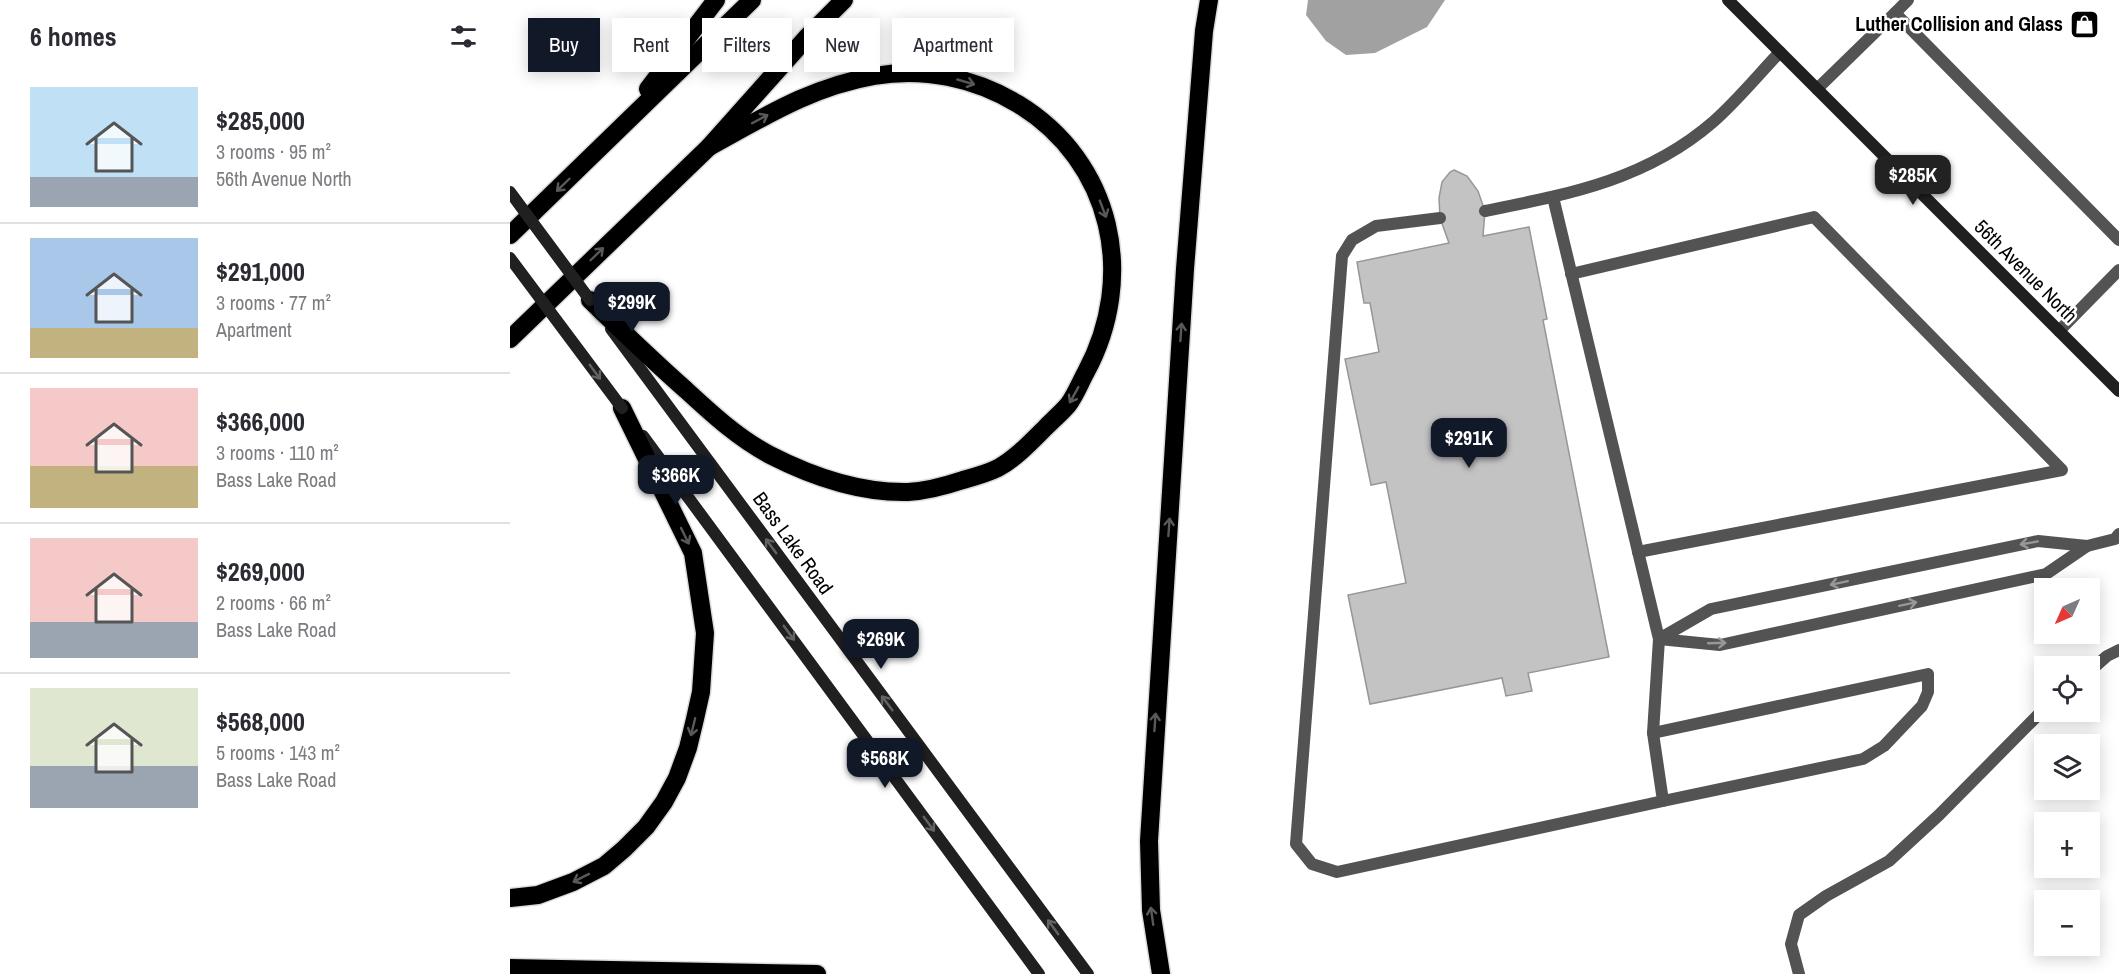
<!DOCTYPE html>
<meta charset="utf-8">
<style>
:root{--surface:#fff;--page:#f2f2f3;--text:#2b2b33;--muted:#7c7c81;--line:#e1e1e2;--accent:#111827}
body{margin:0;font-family:"Archivo Narrow",sans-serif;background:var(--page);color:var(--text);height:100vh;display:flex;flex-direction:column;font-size:22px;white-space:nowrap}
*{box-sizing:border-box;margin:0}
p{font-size:20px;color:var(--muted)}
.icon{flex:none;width:33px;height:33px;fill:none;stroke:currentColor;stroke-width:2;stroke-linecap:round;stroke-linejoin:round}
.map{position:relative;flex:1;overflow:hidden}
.side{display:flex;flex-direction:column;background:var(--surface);width:510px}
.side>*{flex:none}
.banner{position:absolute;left:18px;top:18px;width:570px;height:54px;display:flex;gap:12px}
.needle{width:39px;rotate:225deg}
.controls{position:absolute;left:1524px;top:578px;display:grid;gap:12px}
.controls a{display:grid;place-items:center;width:66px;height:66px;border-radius:0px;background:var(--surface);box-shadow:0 3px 15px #0003;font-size:30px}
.price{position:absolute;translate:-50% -51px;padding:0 14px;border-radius:12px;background:var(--accent);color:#fff;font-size:20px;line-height:39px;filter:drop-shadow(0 2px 3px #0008)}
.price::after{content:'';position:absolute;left:50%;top:36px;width:18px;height:14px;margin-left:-9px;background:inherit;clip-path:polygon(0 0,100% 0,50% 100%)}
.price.on{background:#222;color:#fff}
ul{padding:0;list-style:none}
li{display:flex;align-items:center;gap:18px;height:150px;padding:0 30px}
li+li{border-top:2px solid var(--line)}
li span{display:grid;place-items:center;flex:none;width:168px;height:120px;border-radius:0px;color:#555}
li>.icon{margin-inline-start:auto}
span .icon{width:72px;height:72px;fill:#fffc;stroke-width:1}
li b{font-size:26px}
h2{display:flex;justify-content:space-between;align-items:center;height:72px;padding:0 30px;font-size:26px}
.tag{padding:0 21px;border-radius:0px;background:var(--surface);box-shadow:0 3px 15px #0003;font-size:21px;line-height:54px}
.tag.on{background:var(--accent);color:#fff}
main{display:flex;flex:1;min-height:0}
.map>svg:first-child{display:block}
</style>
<main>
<section class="side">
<h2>6 homes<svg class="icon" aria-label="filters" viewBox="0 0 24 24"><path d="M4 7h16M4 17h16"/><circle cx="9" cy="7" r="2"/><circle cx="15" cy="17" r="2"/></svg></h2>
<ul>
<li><span style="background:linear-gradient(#bfe0f5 75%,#9aa5b1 0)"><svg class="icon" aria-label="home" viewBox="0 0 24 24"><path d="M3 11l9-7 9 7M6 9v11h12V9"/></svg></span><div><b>$285,000</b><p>3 rooms · 95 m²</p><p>56th Avenue North</p></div></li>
<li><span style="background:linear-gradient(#a9c7e8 75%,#c2b280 0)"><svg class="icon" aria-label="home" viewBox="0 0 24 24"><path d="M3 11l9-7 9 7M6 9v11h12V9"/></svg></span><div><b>$291,000</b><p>3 rooms · 77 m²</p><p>Apartment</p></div></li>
<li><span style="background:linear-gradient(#f6c9c9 65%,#c2b280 0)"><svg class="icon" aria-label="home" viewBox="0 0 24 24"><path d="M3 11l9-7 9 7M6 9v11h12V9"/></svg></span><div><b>$366,000</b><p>3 rooms · 110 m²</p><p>Bass Lake Road</p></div></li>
<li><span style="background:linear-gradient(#f6c9c9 70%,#9aa5b1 0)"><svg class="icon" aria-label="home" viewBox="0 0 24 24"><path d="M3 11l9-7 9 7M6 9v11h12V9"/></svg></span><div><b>$269,000</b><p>2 rooms · 66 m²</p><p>Bass Lake Road</p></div></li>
<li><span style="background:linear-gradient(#dfe7d0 65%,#9aa5b1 0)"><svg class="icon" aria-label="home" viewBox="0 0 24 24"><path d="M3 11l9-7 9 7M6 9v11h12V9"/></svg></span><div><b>$568,000</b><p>5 rooms · 143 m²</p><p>Bass Lake Road</p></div></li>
</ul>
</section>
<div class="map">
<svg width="1609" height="974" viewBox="0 0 1609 974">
<rect width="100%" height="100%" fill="#fff"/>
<polygon fill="#a1a1a1" points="798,0 935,0 917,27 865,53 836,55 816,41 796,15"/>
<polygon fill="#c3c3c3" stroke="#979797" stroke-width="1.5" points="944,170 957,176 968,191 975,211 973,236 1019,227 1037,319 1033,320 1099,657 1018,673 1022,691 996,696 992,678 860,704 838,595 896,583 876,482 861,485 835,359 869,352 860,303 854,303 847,262 939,243 930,218 929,198 932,182 940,172"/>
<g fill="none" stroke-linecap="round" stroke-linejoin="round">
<defs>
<g id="highway">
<polyline points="138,89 206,0"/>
<polyline points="0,235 242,0"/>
<path d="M 80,300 C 112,331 143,361 176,390 C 202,414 228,438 260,455 C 301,476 351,493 398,492 C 417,491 435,486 453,480 C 464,477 478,473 488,468 C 506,458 521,442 536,427 C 543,420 551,413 558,405 C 565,396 570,383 576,372 C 627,277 603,162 508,104 C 465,78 414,67 364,76 C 301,87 254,117 199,147"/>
<polyline points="0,339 199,147 298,36 334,0"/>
<polyline points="0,898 28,895 63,882 94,866 114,849 136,827 154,802 167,778 178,748 185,719 191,692 195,633 183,553 112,408"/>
<polyline points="0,968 307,974"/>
<polyline points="651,974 641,910 639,841 675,269 694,31 699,0"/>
</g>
</defs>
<use href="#highway" stroke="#dbdbdb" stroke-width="21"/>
<g stroke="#535353" stroke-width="12">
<polyline points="1385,13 1398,0"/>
<polyline points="1307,89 1385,13 1609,240"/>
<path d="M 975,211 C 1059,194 1136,180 1203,122 C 1227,101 1248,75 1270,52"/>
<polyline points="930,218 866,226 842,240 832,256 786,844 802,864 827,872 1153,801 1143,733 1149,639 1043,197"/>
<polyline points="1061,274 1304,217 1552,470 1128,552"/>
<polyline points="1549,331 1609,270"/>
<polyline points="1149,639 1210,645 1536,574 1577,546 1605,539 1609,534"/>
<polyline points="1149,639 1201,609 1528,541 1577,546"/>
<polyline points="1580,671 1597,656 1609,650"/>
<polyline points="1143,733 1418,674 1418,692 1412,706 1374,746 1353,759 1153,801"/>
<polyline points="1289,974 1281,944 1289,915 1316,896 1379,861 1429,815 1534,709"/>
</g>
<g stroke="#202020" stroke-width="12">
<polyline points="1218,0 1609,391"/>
<polyline points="101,329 578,974"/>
<polyline points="133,436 529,974"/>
</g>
<use href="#highway" stroke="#000" stroke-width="18"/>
<g stroke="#202020" stroke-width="12">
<polyline points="0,192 80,300"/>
<polyline points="0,258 112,408"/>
</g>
</g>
<defs><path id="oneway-shaft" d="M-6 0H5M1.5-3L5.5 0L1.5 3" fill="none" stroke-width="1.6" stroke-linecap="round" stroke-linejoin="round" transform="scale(1.5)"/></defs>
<g stroke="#595959">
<use href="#oneway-shaft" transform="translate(456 82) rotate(16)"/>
<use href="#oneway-shaft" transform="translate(250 119) rotate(-28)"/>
<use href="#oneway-shaft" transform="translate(53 185) rotate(136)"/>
<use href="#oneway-shaft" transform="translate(593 209) rotate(69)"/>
<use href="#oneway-shaft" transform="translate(87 254) rotate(-44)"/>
<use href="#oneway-shaft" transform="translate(671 332) rotate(-86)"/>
<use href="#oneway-shaft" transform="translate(564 395) rotate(119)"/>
<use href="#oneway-shaft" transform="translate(659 527) rotate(-86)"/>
<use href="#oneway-shaft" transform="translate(175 536) rotate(64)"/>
<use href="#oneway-shaft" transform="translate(645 722) rotate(-86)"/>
<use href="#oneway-shaft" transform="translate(183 727) rotate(104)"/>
<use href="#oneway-shaft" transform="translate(71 878) rotate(153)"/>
<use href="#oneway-shaft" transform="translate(642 916) rotate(-98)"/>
</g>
<g stroke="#636363">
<use href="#oneway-shaft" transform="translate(85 372) rotate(54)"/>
<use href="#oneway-shaft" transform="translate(261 546) rotate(-126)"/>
<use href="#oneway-shaft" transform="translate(279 633) rotate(54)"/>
<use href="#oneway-shaft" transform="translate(377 703) rotate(-127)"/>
<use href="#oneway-shaft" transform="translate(419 824) rotate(54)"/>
<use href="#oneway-shaft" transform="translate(543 927) rotate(-126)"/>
</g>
<g stroke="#989898">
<use href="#oneway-shaft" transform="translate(1519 543) rotate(170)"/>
<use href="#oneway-shaft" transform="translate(1329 583) rotate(168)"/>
<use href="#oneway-shaft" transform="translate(1398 604) rotate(-12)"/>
<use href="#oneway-shaft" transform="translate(1207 643) rotate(-2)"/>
</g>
<defs>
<symbol id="shop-square" viewBox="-11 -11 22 22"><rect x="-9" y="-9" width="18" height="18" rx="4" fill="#000" stroke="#fff"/><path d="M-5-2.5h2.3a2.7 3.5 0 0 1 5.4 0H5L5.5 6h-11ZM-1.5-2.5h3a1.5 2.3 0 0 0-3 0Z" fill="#fff"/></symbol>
</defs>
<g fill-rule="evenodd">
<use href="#shop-square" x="1558" y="8" width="33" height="33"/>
</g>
<g text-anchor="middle" stroke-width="5" stroke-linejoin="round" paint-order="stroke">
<g font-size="20" font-weight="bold" fill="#000" stroke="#fff" text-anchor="end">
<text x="1553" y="31">Luther Collision and Glass</text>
</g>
<g font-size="20" fill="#000" stroke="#fff">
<text transform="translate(1516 271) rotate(45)" y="7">56th Avenue North</text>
<text transform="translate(283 543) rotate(54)" y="7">Bass Lake Road</text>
</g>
</g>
</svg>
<div class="controls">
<a><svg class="needle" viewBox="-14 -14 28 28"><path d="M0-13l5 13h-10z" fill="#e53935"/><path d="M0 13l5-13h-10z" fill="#7c7c81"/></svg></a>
<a><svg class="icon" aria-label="locate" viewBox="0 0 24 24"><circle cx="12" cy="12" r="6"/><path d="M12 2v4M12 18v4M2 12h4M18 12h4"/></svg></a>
<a><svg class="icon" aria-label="layers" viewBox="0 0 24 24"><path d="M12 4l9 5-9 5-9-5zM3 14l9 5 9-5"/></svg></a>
<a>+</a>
<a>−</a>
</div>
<b class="price on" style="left:1403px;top:206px">$285K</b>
<b class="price" style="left:122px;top:333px">$299K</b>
<b class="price" style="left:959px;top:469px">$291K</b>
<b class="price" style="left:166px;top:506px">$366K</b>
<b class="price" style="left:371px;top:670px">$269K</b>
<b class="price" style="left:375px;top:789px">$568K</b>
<div class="banner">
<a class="tag on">Buy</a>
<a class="tag">Rent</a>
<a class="tag">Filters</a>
<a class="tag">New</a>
<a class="tag">Apartment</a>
</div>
</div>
</main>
